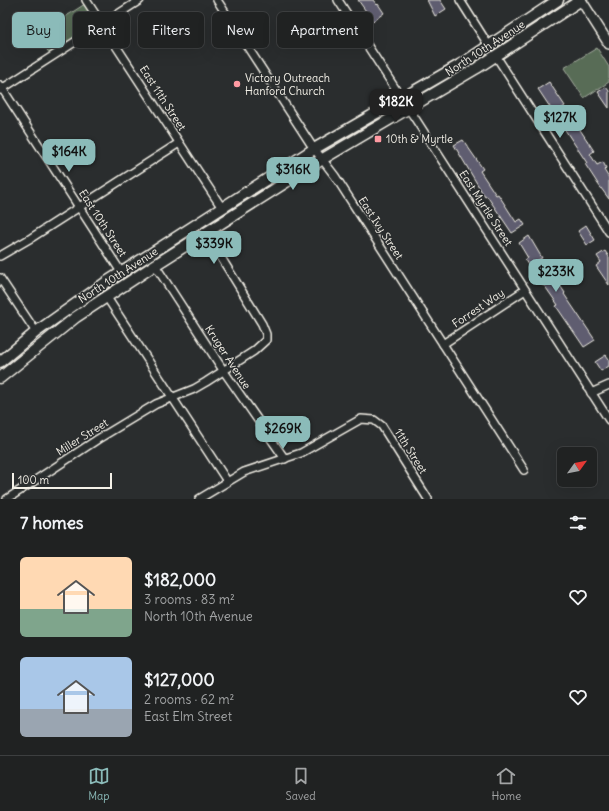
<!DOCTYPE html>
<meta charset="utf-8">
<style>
:root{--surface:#202222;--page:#2d2f2f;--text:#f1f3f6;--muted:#a2a4a5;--line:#3d3f40;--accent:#8bbbb9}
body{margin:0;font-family:Delius,sans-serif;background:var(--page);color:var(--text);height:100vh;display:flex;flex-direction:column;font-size:15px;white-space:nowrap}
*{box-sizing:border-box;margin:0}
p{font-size:13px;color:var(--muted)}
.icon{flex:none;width:22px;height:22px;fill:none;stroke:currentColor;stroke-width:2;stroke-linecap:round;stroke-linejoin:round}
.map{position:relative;height:499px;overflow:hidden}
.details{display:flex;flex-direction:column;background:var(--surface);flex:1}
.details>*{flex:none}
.hud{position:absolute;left:12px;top:12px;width:400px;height:36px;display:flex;gap:8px}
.needle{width:26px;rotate:57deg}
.tools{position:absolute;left:557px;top:447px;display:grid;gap:8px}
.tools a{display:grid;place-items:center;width:40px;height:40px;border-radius:6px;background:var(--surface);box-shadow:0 4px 16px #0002,0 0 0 1px var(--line);font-size:20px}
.scale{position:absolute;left:12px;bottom:10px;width:100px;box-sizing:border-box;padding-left:4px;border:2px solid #f4f1e8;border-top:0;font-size:11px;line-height:14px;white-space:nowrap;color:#f4f1e8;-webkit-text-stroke:3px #2a2d2e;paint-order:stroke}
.price{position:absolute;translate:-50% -34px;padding:0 9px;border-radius:8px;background:var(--accent);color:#111;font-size:13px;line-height:26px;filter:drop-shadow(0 1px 2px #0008)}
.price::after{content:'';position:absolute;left:50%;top:24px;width:12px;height:9px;margin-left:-6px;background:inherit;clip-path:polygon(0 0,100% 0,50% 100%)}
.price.active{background:#222;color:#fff}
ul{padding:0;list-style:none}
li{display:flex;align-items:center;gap:12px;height:100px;padding:0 20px}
li span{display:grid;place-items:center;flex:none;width:112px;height:80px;border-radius:6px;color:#555}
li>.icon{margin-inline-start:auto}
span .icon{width:48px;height:48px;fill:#fffc;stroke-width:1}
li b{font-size:17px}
h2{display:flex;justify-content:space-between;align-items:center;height:48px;padding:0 20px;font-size:17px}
.chip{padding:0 14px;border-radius:6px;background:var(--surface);box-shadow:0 4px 16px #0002,0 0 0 1px var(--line);font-size:14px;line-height:36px}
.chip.active{background:var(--accent);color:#111}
.tabs{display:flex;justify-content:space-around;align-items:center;height:56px;border-top:1px solid var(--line);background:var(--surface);font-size:11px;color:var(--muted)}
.tabs a{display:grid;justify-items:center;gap:2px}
.tabs .active{color:var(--accent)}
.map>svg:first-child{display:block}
</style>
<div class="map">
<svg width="609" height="499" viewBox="0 0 609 499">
<rect width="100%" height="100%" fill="#2a2d2e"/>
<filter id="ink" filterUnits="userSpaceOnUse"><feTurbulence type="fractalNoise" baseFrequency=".025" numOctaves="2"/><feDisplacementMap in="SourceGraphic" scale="8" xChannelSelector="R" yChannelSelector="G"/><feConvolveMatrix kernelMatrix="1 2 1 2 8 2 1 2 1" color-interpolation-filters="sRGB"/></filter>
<g filter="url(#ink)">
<g fill="#586c57" stroke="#a6aea0">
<polygon points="88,2 102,25 52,57 37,35"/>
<polygon points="597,48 609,67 609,82 584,98 564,68"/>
</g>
<g fill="#5f5d6f" stroke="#f4f1e8">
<polygon points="358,0 373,0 377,5 378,4 384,13 373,21"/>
<polygon points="427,0 440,0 446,9 435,16"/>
<polygon points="549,82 565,106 562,108 569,118 574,115 577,120 575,122 594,151 590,154 597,165 603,162 606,168 604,170 609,178 609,199 598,184 585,164 587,163 538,89"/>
<polygon points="606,87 609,91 609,108 598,92"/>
<polygon points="463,140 483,169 480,171 496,195 498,194 516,222 521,219 525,225 512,233 487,196 485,197 454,145"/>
<polygon points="586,225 595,240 587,245 578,231"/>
<polygon points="529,236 542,258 536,261 544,273 548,270 558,285 559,284 565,293 564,294 595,340 584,347 556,306 558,305 544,285 543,286 534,272 533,273 525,260 528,258 519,243"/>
<polygon points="605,251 609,257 609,285 596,266 601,262 597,256"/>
<polygon points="606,355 609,359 609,366 601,371 595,362"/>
</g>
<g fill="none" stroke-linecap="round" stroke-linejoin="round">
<defs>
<g id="minor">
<polyline points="86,0 222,208"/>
<polyline points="217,0 312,146 335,176 524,470"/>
<polyline points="338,0 402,99"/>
<polyline points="460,0 489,46"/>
<polyline points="496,56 609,232"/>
<polyline points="0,85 121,272"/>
<polyline points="0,90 140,0"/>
<polyline points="409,109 609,420"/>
<polyline points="0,256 31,238 179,143"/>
<polyline points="155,265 223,370 285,459"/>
<polyline points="0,278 36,332"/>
<polyline points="106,296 227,481"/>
<polyline points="443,344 525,290"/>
<polyline points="591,393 609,385"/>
<polyline points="7,499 98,439 156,404 194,389 206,382 254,351 266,340 266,334 262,324 206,233"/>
<polyline points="199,499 244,472 301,453 361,419 374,420 382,426 428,499"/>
</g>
<polyline id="tertiary" points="581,0 609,44"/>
<g id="secondary">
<polyline points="0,362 36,332 105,283 314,149 463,63 558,0"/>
<polyline points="0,378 76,317 155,265 321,160 477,68 581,0"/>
</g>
</defs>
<use href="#minor" stroke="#f4f1e8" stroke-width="10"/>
<use href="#tertiary" stroke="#f4f1e8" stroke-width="12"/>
<use href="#secondary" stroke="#f4f1e8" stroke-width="13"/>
<use href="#minor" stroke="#2a2d2e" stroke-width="7"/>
<use href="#tertiary" stroke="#2a2d2e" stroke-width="9"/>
<use href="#secondary" stroke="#2a2d2e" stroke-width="10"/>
</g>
</g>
<g fill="#ff9aa2" stroke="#2a2d2e" stroke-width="1.5">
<circle cx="237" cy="84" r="4"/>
<rect x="374" y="135" width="8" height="8" rx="2"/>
</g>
<g text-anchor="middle" stroke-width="3" stroke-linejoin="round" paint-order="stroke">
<g font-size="11" fill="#f4f1e8" stroke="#2a2d2e">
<text transform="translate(485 48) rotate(-33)" y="4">North 10th Avenue</text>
<text transform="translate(163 98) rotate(57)" y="4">East 11th Street</text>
<text transform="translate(486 208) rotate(57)" y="4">East Myrtle Street</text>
<text transform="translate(103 223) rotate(57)" y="4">East 10th Street</text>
<text transform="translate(381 228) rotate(57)" y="4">East Ivy Street</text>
<text transform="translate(118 275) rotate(-33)" y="4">North 10th Avenue</text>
<text transform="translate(478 308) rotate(-34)" y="4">Forrest Way</text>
<text transform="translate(228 357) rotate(57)" y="4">Kruger Avenue</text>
<text transform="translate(82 437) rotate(-32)" y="4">Miller Street</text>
<text transform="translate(411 451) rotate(58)" y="4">11th Street</text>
</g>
<g font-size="11" fill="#f4f1e8" stroke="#2a2d2e" text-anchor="start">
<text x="245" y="82">Victory Outreach<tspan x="245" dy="13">Hanford Church</tspan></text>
<text x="386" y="143">10th &amp; Myrtle</text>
</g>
</g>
</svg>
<div class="tools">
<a><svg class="needle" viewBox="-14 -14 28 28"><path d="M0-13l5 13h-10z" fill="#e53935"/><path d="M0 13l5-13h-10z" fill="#a2a4a5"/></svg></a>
</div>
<div class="scale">100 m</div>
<b class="price active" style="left:396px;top:123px">$182K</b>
<b class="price" style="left:560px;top:139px">$127K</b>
<b class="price" style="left:69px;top:173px">$164K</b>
<b class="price" style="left:293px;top:191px">$316K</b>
<b class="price" style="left:214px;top:265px">$339K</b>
<b class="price" style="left:556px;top:293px">$233K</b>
<b class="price" style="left:283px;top:450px">$269K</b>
<div class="hud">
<a class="chip active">Buy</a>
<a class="chip">Rent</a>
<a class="chip">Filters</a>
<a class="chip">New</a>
<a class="chip">Apartment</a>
</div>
</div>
<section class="details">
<h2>7 homes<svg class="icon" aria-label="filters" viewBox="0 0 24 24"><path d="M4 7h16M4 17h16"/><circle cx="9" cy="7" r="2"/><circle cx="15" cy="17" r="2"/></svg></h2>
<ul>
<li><span style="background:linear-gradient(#ffd9b3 65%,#7fa58c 0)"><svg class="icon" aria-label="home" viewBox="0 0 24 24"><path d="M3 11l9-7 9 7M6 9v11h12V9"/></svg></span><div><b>$182,000</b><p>3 rooms · 83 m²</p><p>North 10th Avenue</p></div><svg class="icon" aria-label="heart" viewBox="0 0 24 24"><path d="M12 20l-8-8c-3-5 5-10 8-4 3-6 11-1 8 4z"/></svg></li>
<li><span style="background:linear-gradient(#a9c7e8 65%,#9aa5b1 0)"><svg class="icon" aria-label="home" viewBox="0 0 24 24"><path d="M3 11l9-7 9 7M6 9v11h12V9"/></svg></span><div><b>$127,000</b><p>2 rooms · 62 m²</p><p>East Elm Street</p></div><svg class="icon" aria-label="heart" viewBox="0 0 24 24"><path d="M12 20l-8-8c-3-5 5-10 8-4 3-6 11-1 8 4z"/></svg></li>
</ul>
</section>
<nav class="tabs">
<a class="active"><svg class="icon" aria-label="map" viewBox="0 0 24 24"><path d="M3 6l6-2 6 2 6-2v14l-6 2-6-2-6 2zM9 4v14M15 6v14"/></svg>Map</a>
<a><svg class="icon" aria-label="saved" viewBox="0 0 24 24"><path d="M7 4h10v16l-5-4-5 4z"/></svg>Saved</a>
<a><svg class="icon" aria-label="home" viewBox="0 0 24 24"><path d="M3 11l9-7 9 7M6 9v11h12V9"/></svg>Home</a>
</nav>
